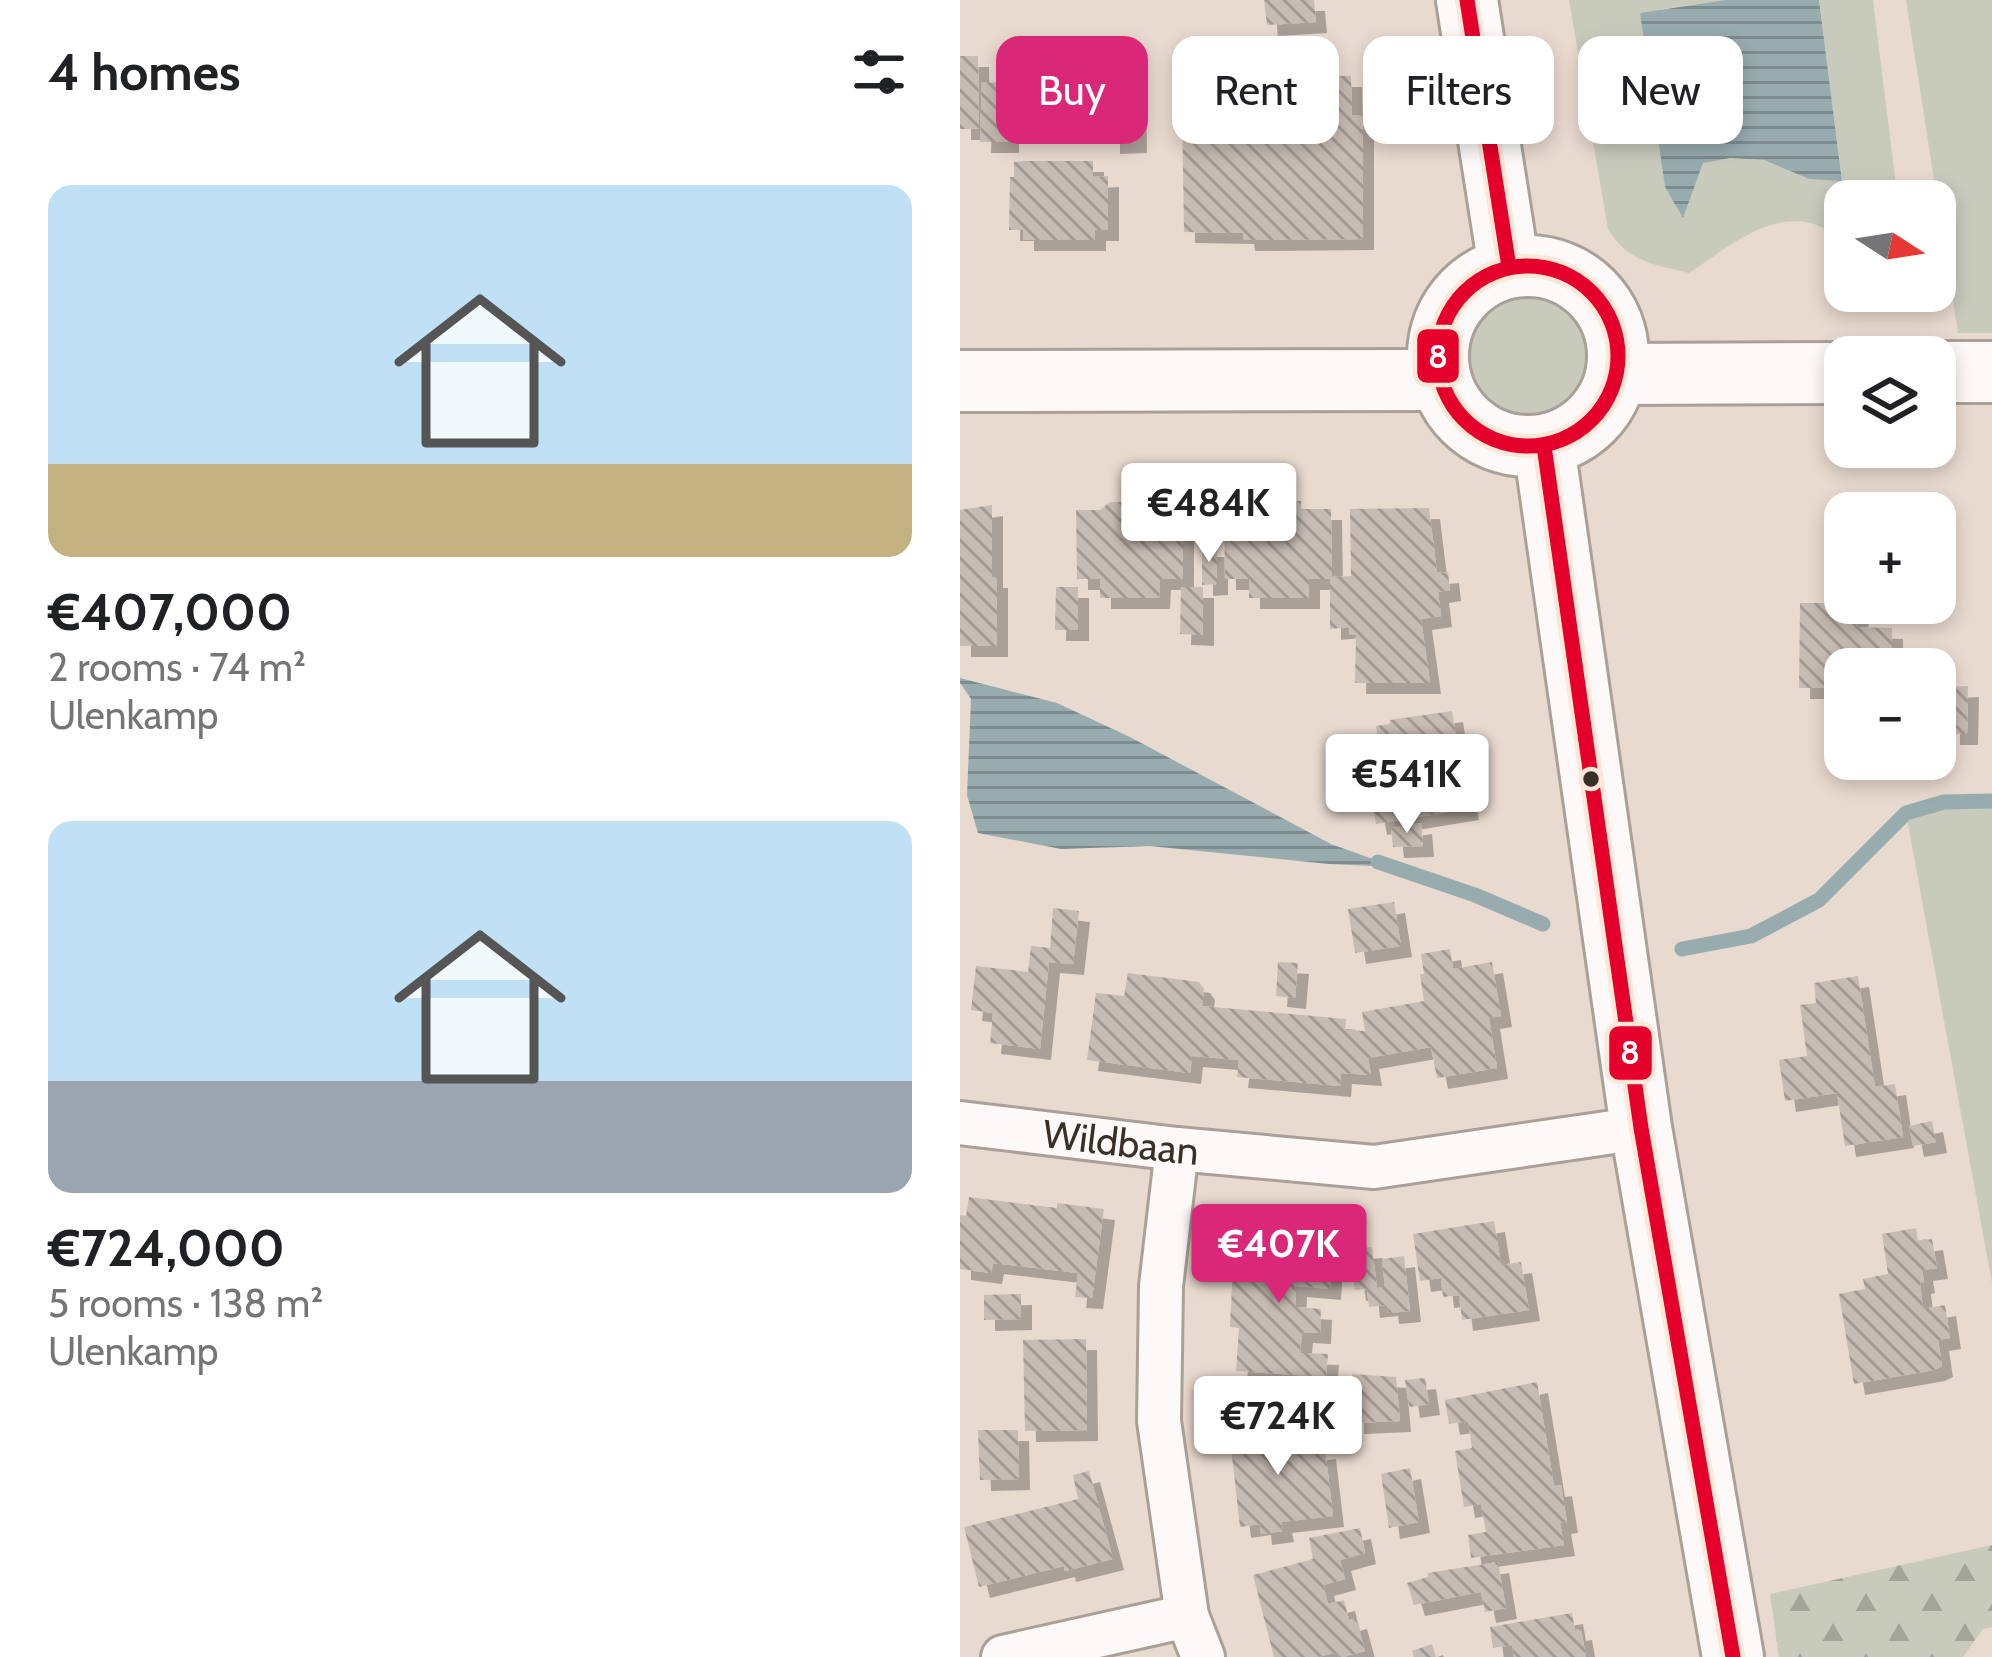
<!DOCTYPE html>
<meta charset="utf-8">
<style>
:root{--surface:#fff;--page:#f6f6f6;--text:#202124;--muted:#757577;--accent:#db2777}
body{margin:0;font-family:Cabin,sans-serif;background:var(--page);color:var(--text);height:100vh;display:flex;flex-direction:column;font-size:45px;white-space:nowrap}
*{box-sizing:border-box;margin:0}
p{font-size:39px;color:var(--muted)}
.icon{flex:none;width:66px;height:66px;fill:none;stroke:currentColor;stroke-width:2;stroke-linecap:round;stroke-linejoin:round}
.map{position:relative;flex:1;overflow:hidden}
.drawer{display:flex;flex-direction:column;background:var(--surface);width:960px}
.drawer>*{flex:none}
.top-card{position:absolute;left:36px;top:36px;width:816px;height:108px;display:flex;gap:24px}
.needle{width:78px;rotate:102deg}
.controls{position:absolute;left:864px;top:180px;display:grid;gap:24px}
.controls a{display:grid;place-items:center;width:132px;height:132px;border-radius:24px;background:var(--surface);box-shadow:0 6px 18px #0003;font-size:60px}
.price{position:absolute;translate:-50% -102px;padding:0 27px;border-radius:12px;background:#fff;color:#222;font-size:39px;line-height:78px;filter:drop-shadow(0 3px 6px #0008)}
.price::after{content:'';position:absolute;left:50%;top:72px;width:36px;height:27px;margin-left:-18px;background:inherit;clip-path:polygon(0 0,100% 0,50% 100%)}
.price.current{background:var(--accent);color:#fff}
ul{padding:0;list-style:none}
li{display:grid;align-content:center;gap:24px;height:636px;padding:0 48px}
li span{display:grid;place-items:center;height:372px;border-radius:24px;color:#555}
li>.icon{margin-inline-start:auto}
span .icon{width:216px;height:216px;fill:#fffc;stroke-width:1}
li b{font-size:51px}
h2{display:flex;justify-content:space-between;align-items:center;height:144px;padding:0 48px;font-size:51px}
.chip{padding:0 42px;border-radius:24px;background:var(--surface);box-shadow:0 6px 18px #0003;font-size:42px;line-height:108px}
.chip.current{background:var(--accent);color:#fff}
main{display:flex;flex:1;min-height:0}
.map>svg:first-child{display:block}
</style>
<main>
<section class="drawer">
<h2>4 homes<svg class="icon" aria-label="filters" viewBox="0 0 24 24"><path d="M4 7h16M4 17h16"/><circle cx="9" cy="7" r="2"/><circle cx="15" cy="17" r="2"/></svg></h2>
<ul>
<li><span style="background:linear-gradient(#bfe0f5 75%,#c2b280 0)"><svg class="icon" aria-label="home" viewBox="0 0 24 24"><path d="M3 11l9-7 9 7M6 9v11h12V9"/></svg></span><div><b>€407,000</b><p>2 rooms · 74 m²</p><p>Ulenkamp</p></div></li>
<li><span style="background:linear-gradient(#bfe0f5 70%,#9aa5b1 0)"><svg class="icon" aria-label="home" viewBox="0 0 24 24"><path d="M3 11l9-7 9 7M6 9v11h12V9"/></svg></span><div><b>€724,000</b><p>5 rooms · 138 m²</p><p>Ulenkamp</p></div></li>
</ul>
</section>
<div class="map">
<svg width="1032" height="1657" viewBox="0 0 1032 1657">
<defs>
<pattern id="forest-firs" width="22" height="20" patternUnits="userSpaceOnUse" patternTransform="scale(3)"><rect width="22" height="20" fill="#c8cbbc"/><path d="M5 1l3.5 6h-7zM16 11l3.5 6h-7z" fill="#a3a599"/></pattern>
<pattern id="water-rules" width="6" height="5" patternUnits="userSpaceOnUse" patternTransform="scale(3)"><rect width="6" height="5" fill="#98acb0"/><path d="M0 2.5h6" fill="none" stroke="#7d8c8f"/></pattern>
<pattern id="building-back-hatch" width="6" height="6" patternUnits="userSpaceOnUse" patternTransform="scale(3)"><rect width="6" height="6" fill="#c7bcb3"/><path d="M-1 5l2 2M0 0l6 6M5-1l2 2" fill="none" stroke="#a39992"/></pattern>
<filter id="shadow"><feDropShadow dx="11" dy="11" stdDeviation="0" flood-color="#0004"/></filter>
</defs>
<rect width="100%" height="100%" fill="#e9dacf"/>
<g fill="#c8cbbc">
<path d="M 609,0 L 765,0 L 702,9 L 695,107 L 705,187 L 742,163 L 770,158 L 804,160 L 849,179 L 882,180 L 859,0 L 913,0 L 938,201 L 885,201 L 885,242 C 875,236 863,226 851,223 C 805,213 765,250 729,273 C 693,264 669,263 648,229 Z"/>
<polygon points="946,0 1032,0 1032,333 998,333"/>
<circle cx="571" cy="356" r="69"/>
<polygon points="1032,801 1032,1283 946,813 984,802"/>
</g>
<polygon fill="url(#forest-firs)" points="1032,1545 1032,1627 1023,1629 1003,1657 819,1657 810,1594"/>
<g fill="url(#water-rules)">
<polygon points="765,0 859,0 882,181 849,179 804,160 770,158 743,163 723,218 705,187 680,13"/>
<polygon points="0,678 97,703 170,737 371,844 435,867 369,864 190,846 101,849 18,833 7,795 11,699 0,683"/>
</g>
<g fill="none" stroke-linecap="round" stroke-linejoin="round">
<g stroke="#98acb0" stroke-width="15">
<polyline points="418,862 515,895 583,924"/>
<polyline points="722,949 791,936 859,900 946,813 984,802 1032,801"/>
</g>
</g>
<g fill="url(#building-back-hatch)" filter="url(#shadow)">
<polygon points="304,0 354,0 356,22 307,25"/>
<polygon points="0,56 18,56 19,129 0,129"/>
<polygon points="149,73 175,73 176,142 149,143"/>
<polygon points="282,76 391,76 392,115 403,115 403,239 284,240 283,233 224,232 222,108 282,108"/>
<polygon points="22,82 48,83 48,142 20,142"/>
<polygon points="65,161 133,161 133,177 148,176 148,230 135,230 135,240 63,240 63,230 49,230 50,177 54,177 54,162"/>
<polygon points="318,501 341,501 341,509 371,509 372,577 391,576 390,509 469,508 477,573 488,572 490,590 478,592 481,616 461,619 470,683 395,683 396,635 390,635 389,627 370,629 370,579 349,579 349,598 289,598 289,579 265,579 264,510 295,509 295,502"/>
<polygon points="150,502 187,502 197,510 223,509 223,579 200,579 199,598 140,598 140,579 117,579 116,510 140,510"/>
<polygon points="32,505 32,577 37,577 37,646 0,646 0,510"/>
<polygon points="242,546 257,546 257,584 242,585"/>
<polygon points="96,587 118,587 118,630 95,630"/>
<polygon points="221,587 243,587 243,635 220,634"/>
<polygon points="840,603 898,603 897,627 932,628 932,669 885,669 885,688 839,688"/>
<polygon points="975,680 984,680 983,733 975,733"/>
<polygon points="1008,686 1007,734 989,734 988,687"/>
<polygon points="492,711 508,809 416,824 410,790 441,785 434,748 420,751 416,726 430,724 430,720"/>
<polygon points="461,823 463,846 433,847 431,828"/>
<polygon points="434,902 441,946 395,953 388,909"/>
<polygon points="93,908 119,911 113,964 89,962 80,1049 30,1043 33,1013 11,1010 16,966 68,972 71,946 90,948"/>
<polygon points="490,949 493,969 532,962 541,1016 529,1018 537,1068 477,1078 471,1047 408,1058 411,1075 381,1073 380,1086 277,1077 279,1060 232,1056 230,1073 127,1060 136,993 164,996 168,973 239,982 244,989 242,1006 386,1019 385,1030 405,1031 402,1012 464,1001 460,974 464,974 461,954"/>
<polygon points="318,962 338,963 335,998 316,996"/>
<polygon points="898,976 915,1087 935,1084 943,1137 885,1146 877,1093 825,1101 819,1060 847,1056 840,1005 856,1003 854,983"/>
<polygon points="972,1121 976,1142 953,1146 949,1126"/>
<polygon points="9,1197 97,1208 97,1203 144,1209 132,1298 115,1297 118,1273 33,1263 31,1273 0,1269 0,1215 6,1216"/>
<polygon points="534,1221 541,1265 561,1262 569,1310 502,1320 499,1295 483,1297 481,1278 460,1281 453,1234"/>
<polygon points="956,1228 958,1241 972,1239 977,1268 962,1270 964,1282 960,1283 963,1309 985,1305 990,1338 978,1340 982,1366 974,1370 894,1384 879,1294 905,1289 903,1279 928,1274 922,1234"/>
<polygon points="294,1238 373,1242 370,1289 336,1286 335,1307 361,1309 360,1333 342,1332 340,1353 368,1354 366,1377 276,1371 279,1328 270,1327 273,1263 292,1264"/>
<polygon points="412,1247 417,1288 425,1287 422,1259 444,1256 450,1311 428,1313 427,1305 409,1307 407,1289 395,1290 389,1249"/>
<polygon points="61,1294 61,1319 24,1320 24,1295"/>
<polygon points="126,1339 127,1430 65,1431 63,1340"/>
<polygon points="392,1374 436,1377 440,1421 393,1423"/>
<polygon points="465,1378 469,1404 449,1407 445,1380"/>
<polygon points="577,1382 594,1486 601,1485 607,1522 600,1523 604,1545 511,1558 508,1535 526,1532 521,1504 504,1507 495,1451 512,1448 508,1421 489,1424 485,1400"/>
<polygon points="335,1422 339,1451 365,1448 373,1516 321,1522 323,1531 301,1534 300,1524 280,1527 269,1430"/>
<polygon points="18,1430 58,1430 59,1479 20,1480"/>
<polygon points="450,1468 459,1522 429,1528 421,1474"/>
<polygon points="129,1471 153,1559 105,1571 104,1566 19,1587 4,1527 118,1499 113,1475"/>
<polygon points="400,1528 405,1553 380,1560 385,1579 363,1585 368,1604 384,1600 389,1620 396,1618 405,1651 383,1657 379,1657 378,1652 358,1657 314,1657 293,1575 353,1559 349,1538"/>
<polygon points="538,1562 546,1608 525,1612 521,1592 454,1605 447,1583 468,1577 468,1573"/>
<polygon points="612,1613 615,1630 621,1629 626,1657 554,1657 552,1645 533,1648 530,1627"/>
<polygon points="472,1644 476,1657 454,1657 452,1651"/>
</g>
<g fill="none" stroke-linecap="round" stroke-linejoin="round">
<defs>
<g id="street">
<path id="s1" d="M 0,1123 L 217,1149 L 414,1167 L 681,1128"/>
<polyline points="217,1149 201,1286 199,1421 227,1616 243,1657"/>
<polyline points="43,1657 227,1616"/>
</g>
<g id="secondary">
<polyline points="507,0 549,267"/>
<circle cx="568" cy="356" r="90"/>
<polyline points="975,372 1032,372"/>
<polyline points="658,374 885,373"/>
<polyline points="0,381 481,380"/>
<polyline points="584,446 681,1128 773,1657"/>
</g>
</defs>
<use href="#street" stroke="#aba097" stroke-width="48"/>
<use href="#secondary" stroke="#aba097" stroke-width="66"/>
<use href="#street" stroke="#fcf9f8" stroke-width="42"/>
<use href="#secondary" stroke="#fcf9f8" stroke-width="60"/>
<defs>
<g id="bus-1">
<polyline points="507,0 549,267"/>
<circle cx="568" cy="356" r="90"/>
<polyline points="584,446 681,1128 773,1657"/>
</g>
</defs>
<use href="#bus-1" stroke="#fde7d6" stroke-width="24"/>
<use href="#bus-1" stroke="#e4002b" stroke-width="15"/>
</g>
<circle fill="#3a2f27" stroke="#fde7d6" stroke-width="4.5" cx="631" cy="779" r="10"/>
<g text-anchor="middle" stroke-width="9" stroke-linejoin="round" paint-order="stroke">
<g font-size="39" fill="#3a2f27" stroke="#fde7d6">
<text dy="14" stroke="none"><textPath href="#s1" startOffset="162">Wildbaan</textPath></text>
</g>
</g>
<g stroke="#fde7d6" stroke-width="4.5">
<rect x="455" y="327" width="46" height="58" rx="12" fill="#e4002b"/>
<rect x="647" y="1024" width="47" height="58" rx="12" fill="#e4002b"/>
</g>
<g font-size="33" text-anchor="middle" font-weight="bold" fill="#fff">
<text x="478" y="368">8</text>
<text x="670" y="1064">8</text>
</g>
</svg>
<div class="controls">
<a><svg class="needle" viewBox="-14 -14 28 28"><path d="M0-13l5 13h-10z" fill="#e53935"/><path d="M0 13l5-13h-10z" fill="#757577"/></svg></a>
<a><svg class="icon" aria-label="layers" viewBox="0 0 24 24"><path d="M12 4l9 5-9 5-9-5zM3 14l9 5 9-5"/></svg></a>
<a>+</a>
<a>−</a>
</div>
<b class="price" style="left:249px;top:565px">€484K</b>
<b class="price" style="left:447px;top:836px">€541K</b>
<b class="price current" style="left:319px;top:1306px">€407K</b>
<b class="price" style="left:318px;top:1478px">€724K</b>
<div class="top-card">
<a class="chip current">Buy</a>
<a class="chip">Rent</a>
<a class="chip">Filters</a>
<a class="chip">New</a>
</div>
</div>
</main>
